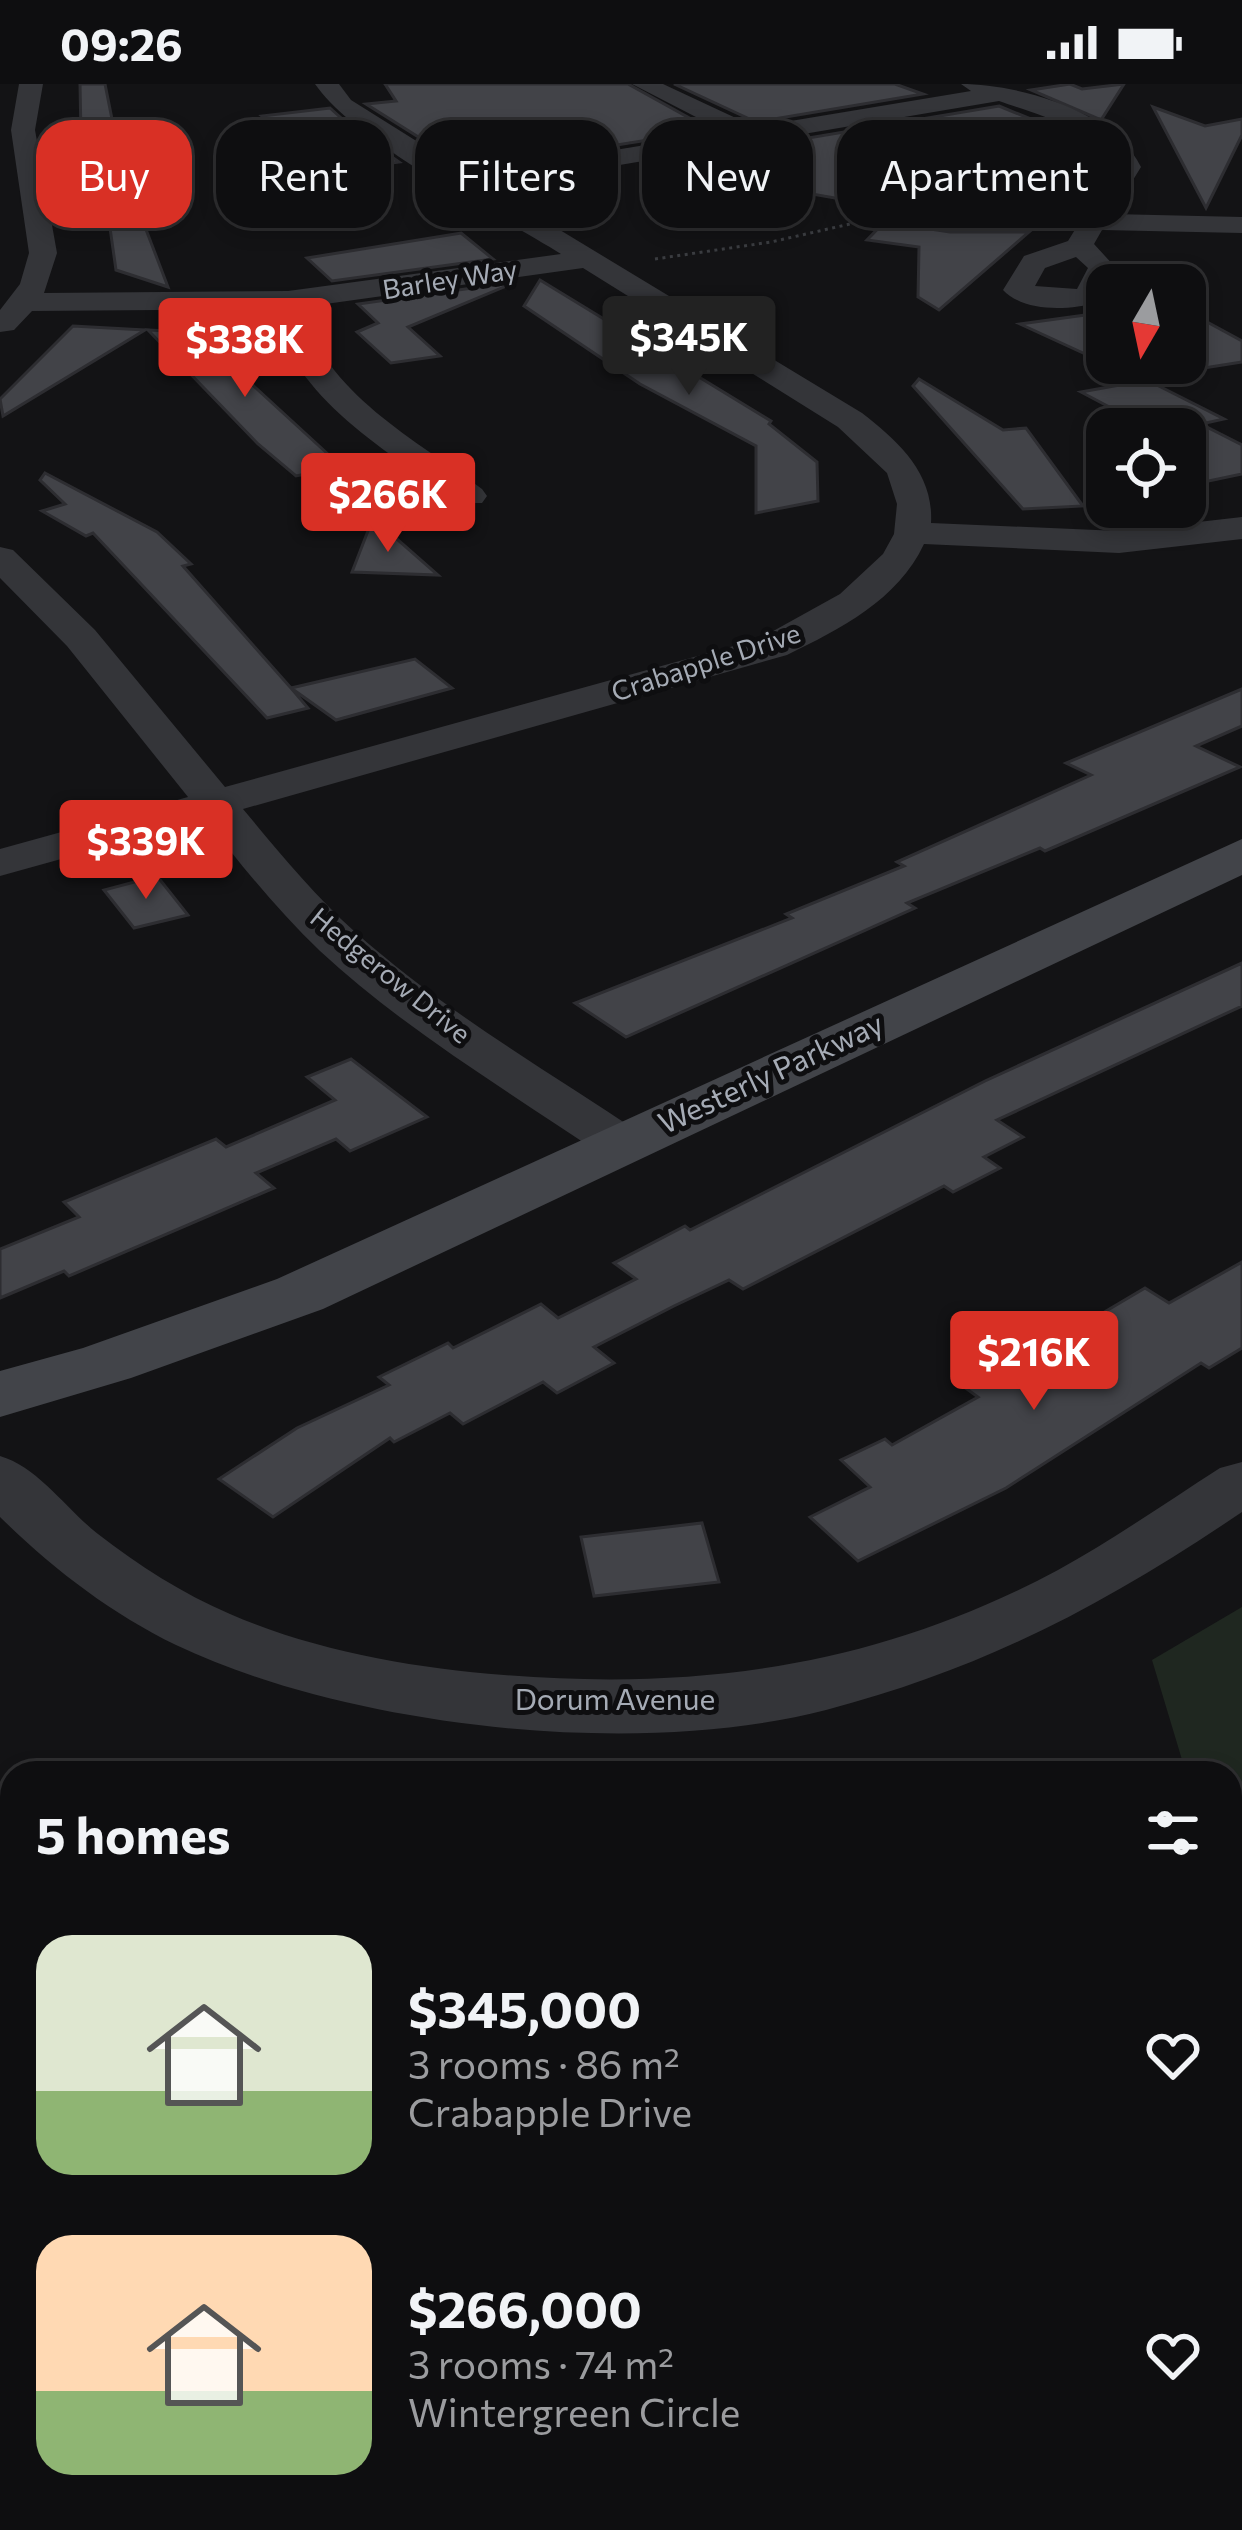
<!DOCTYPE html>
<meta charset="utf-8">
<style>
:root{--surface:#0e0e10;--page:#171719;--text:#f1f3f6;--muted:#9b9c9f;--line:#2e2e30;--accent:#d93025}
body{margin:0;font-family:Commissioner,sans-serif;background:var(--page);color:var(--text);height:100vh;display:flex;flex-direction:column;font-size:45px;white-space:nowrap}
*{box-sizing:border-box;margin:0}
p{font-size:39px;color:var(--muted)}
.icon{flex:none;width:66px;height:66px;fill:none;stroke:currentColor;stroke-width:2;stroke-linecap:round;stroke-linejoin:round}
.map{position:relative;flex:1;overflow:hidden}
.sheet{position:absolute;left:0px;top:1677px;width:1242px;height:771px;display:flex;flex-direction:column;background:var(--surface);border-radius:36px 36px 0 0;box-shadow:0 6px 18px #0003,0 0 0 3px var(--line)}
.sheet>*{flex:none}
.top-card{position:absolute;left:36px;top:36px;width:1170px;height:108px;display:flex;gap:24px}
.needle{width:78px;rotate:189deg}
.tools{position:absolute;left:1086px;top:180px;display:grid;gap:24px}
.tools a{display:grid;place-items:center;width:120px;height:120px;border-radius:24px;background:var(--surface);box-shadow:0 6px 18px #0003,0 0 0 3px var(--line);font-size:60px}
.price{position:absolute;translate:-50% -102px;padding:0 27px;border-radius:12px;background:var(--accent);color:#fff;font-size:39px;line-height:78px;filter:drop-shadow(0 3px 6px #0008)}
.price::after{content:'';position:absolute;left:50%;top:72px;width:36px;height:27px;margin-left:-18px;background:inherit;clip-path:polygon(0 0,100% 0,50% 100%)}
.price.on{background:#222;color:#fff}
ul{padding:0;list-style:none}
li{display:flex;align-items:center;gap:36px;height:300px;padding:0 36px}
li span{display:grid;place-items:center;flex:none;width:336px;height:240px;border-radius:36px;color:#555}
li>.icon{margin-inline-start:auto}
span .icon{width:144px;height:144px;fill:#fffc;stroke-width:1}
li b{font-size:51px}
h2{display:flex;justify-content:space-between;align-items:center;height:144px;padding:0 36px;font-size:51px}
.chip{padding:0 42px;border-radius:36px;background:var(--surface);box-shadow:0 6px 18px #0003,0 0 0 3px var(--line);font-size:42px;line-height:108px}
.chip.on{background:var(--accent);color:#fff}
.status{display:flex;justify-content:space-between;align-items:center;height:84px;padding:0 60px;background:var(--surface);direction:ltr}
.status svg{height:33px;fill:currentColor}
.map>svg:first-child{display:block}
</style>
<div class="status"><b>09:26</b><svg viewBox="0 0 49 12"><path d="M0 12V9h3v3zM5 12V6h3v6zM10 12V3h3v9zM15 12V0h3v12zM26 1h20v11H26zM47 4h2v5h-2z"/></svg></div>
<div class="map">
<svg width="1242" height="2446" viewBox="0 0 1242 2446">
<rect width="100%" height="100%" fill="#131315"/>
<g fill="#1f2720">
<polygon points="1242,1523 1242,1725 1230,1719 1230,1689 1186,1689 1152,1576"/>
<polygon points="1242,1883 1242,2126 1231,2135 1230,1888"/>
</g>
<g fill="#424348" stroke="#2d2d31" stroke-width="3">
<polygon points="80,0 105,0 121,80 168,203 116,186 101,81 87,82 81,52"/>
<polygon points="385,0 628,0 711,46 573,68 525,60 447,71 366,20 396,17"/>
<polygon points="674,0 895,0 923,10 756,38"/>
<polygon points="1070,0 1082,5 1124,0 1101,36 1031,6"/>
<polygon points="999,22 1087,58 1078,72 1057,72 1068,88 1049,117 984,104 929,101 904,106 886,123 647,81"/>
<polygon points="1153,23 1205,42 1242,35 1242,51 1206,124"/>
<polygon points="330,24 358,49 399,78 331,87 285,57 293,56 262,32"/>
<polygon points="893,129 924,144 950,148 1029,148 939,226 918,213 919,163 867,156"/>
<polygon points="461,149 493,175 332,197 307,174"/>
<polygon points="540,196 771,337 769,340 817,378 818,417 756,429 756,362 640,300 524,222"/>
<polygon points="516,198 408,243 440,272 391,279 357,248 378,239 358,220"/>
<polygon points="1185,226 1242,257 1242,278 1185,287"/>
<polygon points="1107,228 1107,280 1020,240"/>
<polygon points="73,242 145,246 3,332 0,315"/>
<polygon points="148,246 229,250 241,296 245,294 342,383 296,392 258,360"/>
<polygon points="919,295 1003,346 1026,344 1083,422 1023,425 913,302"/>
<polygon points="1147,296 1224,335 1201,340 1242,361 1242,390 1185,402 1185,343 1151,345 1081,308"/>
<polygon points="45,389 157,448 191,480 183,482 291,604 415,575 452,604 336,636 291,604 308,624 267,634 93,449 86,452 42,427 65,420 40,396"/>
<polygon points="373,434 438,491 352,488"/>
<polygon points="1242,605 1242,642 1196,662 1240,683 1045,767 1040,764 907,819 915,824 626,953 575,919 792,834 786,830 904,782 897,778 1091,691 1066,679"/>
<polygon points="157,792 188,831 134,844 104,806"/>
<polygon points="1242,879 1242,922 997,1036 1023,1053 984,1073 1000,1084 953,1108 944,1102 743,1205 729,1196 674,1222 594,1263 614,1279 557,1309 543,1298 463,1340 450,1329 394,1358 390,1354 273,1433 219,1395 297,1344 389,1301 379,1293 448,1259 453,1264 541,1220 558,1234 636,1195 614,1179 685,1142 690,1146 985,997"/>
<polygon points="351,975 427,1033 350,1067 336,1055 256,1089 274,1104 69,1192 64,1187 0,1214 0,1165 79,1133 64,1118 216,1055 226,1063 335,1016 307,993"/>
<polygon points="1242,1178 1242,1264 1209,1284 1201,1279 1006,1404 858,1477 810,1433 870,1403 841,1376 885,1355 892,1361 978,1313 957,1298 996,1276 1016,1291 1088,1249 1079,1243 1145,1204 1169,1219"/>
<polygon points="702,1439 719,1498 594,1512 581,1453"/>
</g>
<g fill="none" stroke-linecap="round" stroke-linejoin="round">
<polyline stroke="#3a3c40" stroke-width="3" stroke-dasharray="3 4.5" stroke-linecap="butt" points="655,175 771,158 876,134"/>
<g fill="#343539" fill-rule="evenodd">
<path d="M 19,0 L 43,0 L 35,46 L 57,169 L 44,209 L 288,207 L 561,170 C 495,129 356,59 315,0 L 339,0 L 351,16 L 469,90 L 725,48 L 632,0 L 663,0 L 755,43 L 971,7 L 961,0 C 1018,0 1115,27 1141,83 L 1112,130 L 1242,133 L 1242,149 L 1102,146 L 1094,160 L 1116,184 L 1097,219 C 1069,226 1025,229 1003,206 L 1024,172 L 1068,157 L 1076,144 C 1029,139 922,158 890,121 C 926,82 1037,124 1086,128 L 1115,83 C 1098,45 1035,30 999,17 L 489,103 L 862,329 C 898,357 934,389 931,439 L 1119,447 L 1242,433 L 1242,455 L 1119,469 L 924,460 C 898,516 840,545 787,571 L 243,725 C 278,767 313,810 354,847 C 441,925 543,984 640,1049 L 647,1060 L 640,1071 L 621,1076 L 602,1071 C 507,1006 405,946 320,867 C 278,827 241,781 205,735 L 0,792 L 0,765 L 188,713 L 67,562 L 0,494 L 0,463 L 13,466 L 95,546 L 225,703 L 759,555 L 840,510 L 883,470 L 894,450 L 897,420 L 887,389 L 838,343 L 583,184 L 304,223 C 320,307 420,358 482,405 L 487,412 L 482,419 L 458,419 C 393,370 289,313 275,225 L 32,227 L 14,246 L 0,248 L 0,226 L 20,200 L 29,169 L 11,46 ZM 950,120 L 992,126 L 923,122 ZM 1076,173 L 1088,184 L 1077,205 L 1035,202 L 1045,184 Z"/>
<path d="M 0,1372 C 38,1383 66,1425 98,1450 C 138,1481 183,1510 230,1530 C 315,1567 412,1584 504,1591 C 703,1607 881,1581 1058,1486 C 1114,1455 1167,1418 1220,1384 L 1242,1378 L 1242,1428 C 1106,1520 986,1584 826,1626 C 638,1675 350,1644 176,1561 C 110,1529 52,1484 0,1433 Z"/>
</g>
<polygon fill="#424449" fill-rule="evenodd" points="1242,755 1242,791 323,1225 131,1294 0,1333 0,1287 83,1264 277,1195"/>
</g>
<g text-anchor="middle" stroke-width="10" stroke-linejoin="round" paint-order="stroke">
<g font-size="27" fill="#a5abb5" stroke="#0e0e10">
<text transform="translate(450 196) rotate(-9)" y="9">Barley Way</text>
<text transform="translate(706 579) rotate(-18)" y="9">Crabapple Drive</text>
<text transform="translate(390 892) rotate(39)" y="9">Hedgerow Drive</text>
</g>
<g font-size="30" fill="#a5abb5" stroke="#0e0e10">
<text transform="translate(771 990) rotate(-25)" y="10">Westerly Parkway</text>
<text x="615" y="1626">Dorum Avenue</text>
</g>
</g>
</svg>
<div class="tools">
<a><svg class="needle" viewBox="-14 -14 28 28"><path d="M0-13l5 13h-10z" fill="#e53935"/><path d="M0 13l5-13h-10z" fill="#9b9c9f"/></svg></a>
<a><svg class="icon" aria-label="locate" viewBox="0 0 24 24"><circle cx="12" cy="12" r="6"/><path d="M12 2v4M12 18v4M2 12h4M18 12h4"/></svg></a>
</div>
<b class="price on" style="left:689px;top:314px">$345K</b>
<b class="price" style="left:245px;top:316px">$338K</b>
<b class="price" style="left:388px;top:471px">$266K</b>
<b class="price" style="left:146px;top:818px">$339K</b>
<b class="price" style="left:1034px;top:1329px">$216K</b>
<div class="top-card">
<a class="chip on">Buy</a>
<a class="chip">Rent</a>
<a class="chip">Filters</a>
<a class="chip">New</a>
<a class="chip">Apartment</a>
</div>
<section class="sheet">
<h2>5 homes<svg class="icon" aria-label="filters" viewBox="0 0 24 24"><path d="M4 7h16M4 17h16"/><circle cx="9" cy="7" r="2"/><circle cx="15" cy="17" r="2"/></svg></h2>
<ul>
<li><span style="background:linear-gradient(#dfe7d0 65%,#8fb573 0)"><svg class="icon" aria-label="home" viewBox="0 0 24 24"><path d="M3 11l9-7 9 7M6 9v11h12V9"/></svg></span><div><b>$345,000</b><p>3 rooms · 86 m²</p><p>Crabapple Drive</p></div><svg class="icon" aria-label="heart" viewBox="0 0 24 24"><path d="M12 20l-8-8c-3-5 5-10 8-4 3-6 11-1 8 4z"/></svg></li>
<li><span style="background:linear-gradient(#ffd9b3 65%,#8fb573 0)"><svg class="icon" aria-label="home" viewBox="0 0 24 24"><path d="M3 11l9-7 9 7M6 9v11h12V9"/></svg></span><div><b>$266,000</b><p>3 rooms · 74 m²</p><p>Wintergreen Circle</p></div><svg class="icon" aria-label="heart" viewBox="0 0 24 24"><path d="M12 20l-8-8c-3-5 5-10 8-4 3-6 11-1 8 4z"/></svg></li>
</ul>
</section>
</div>
